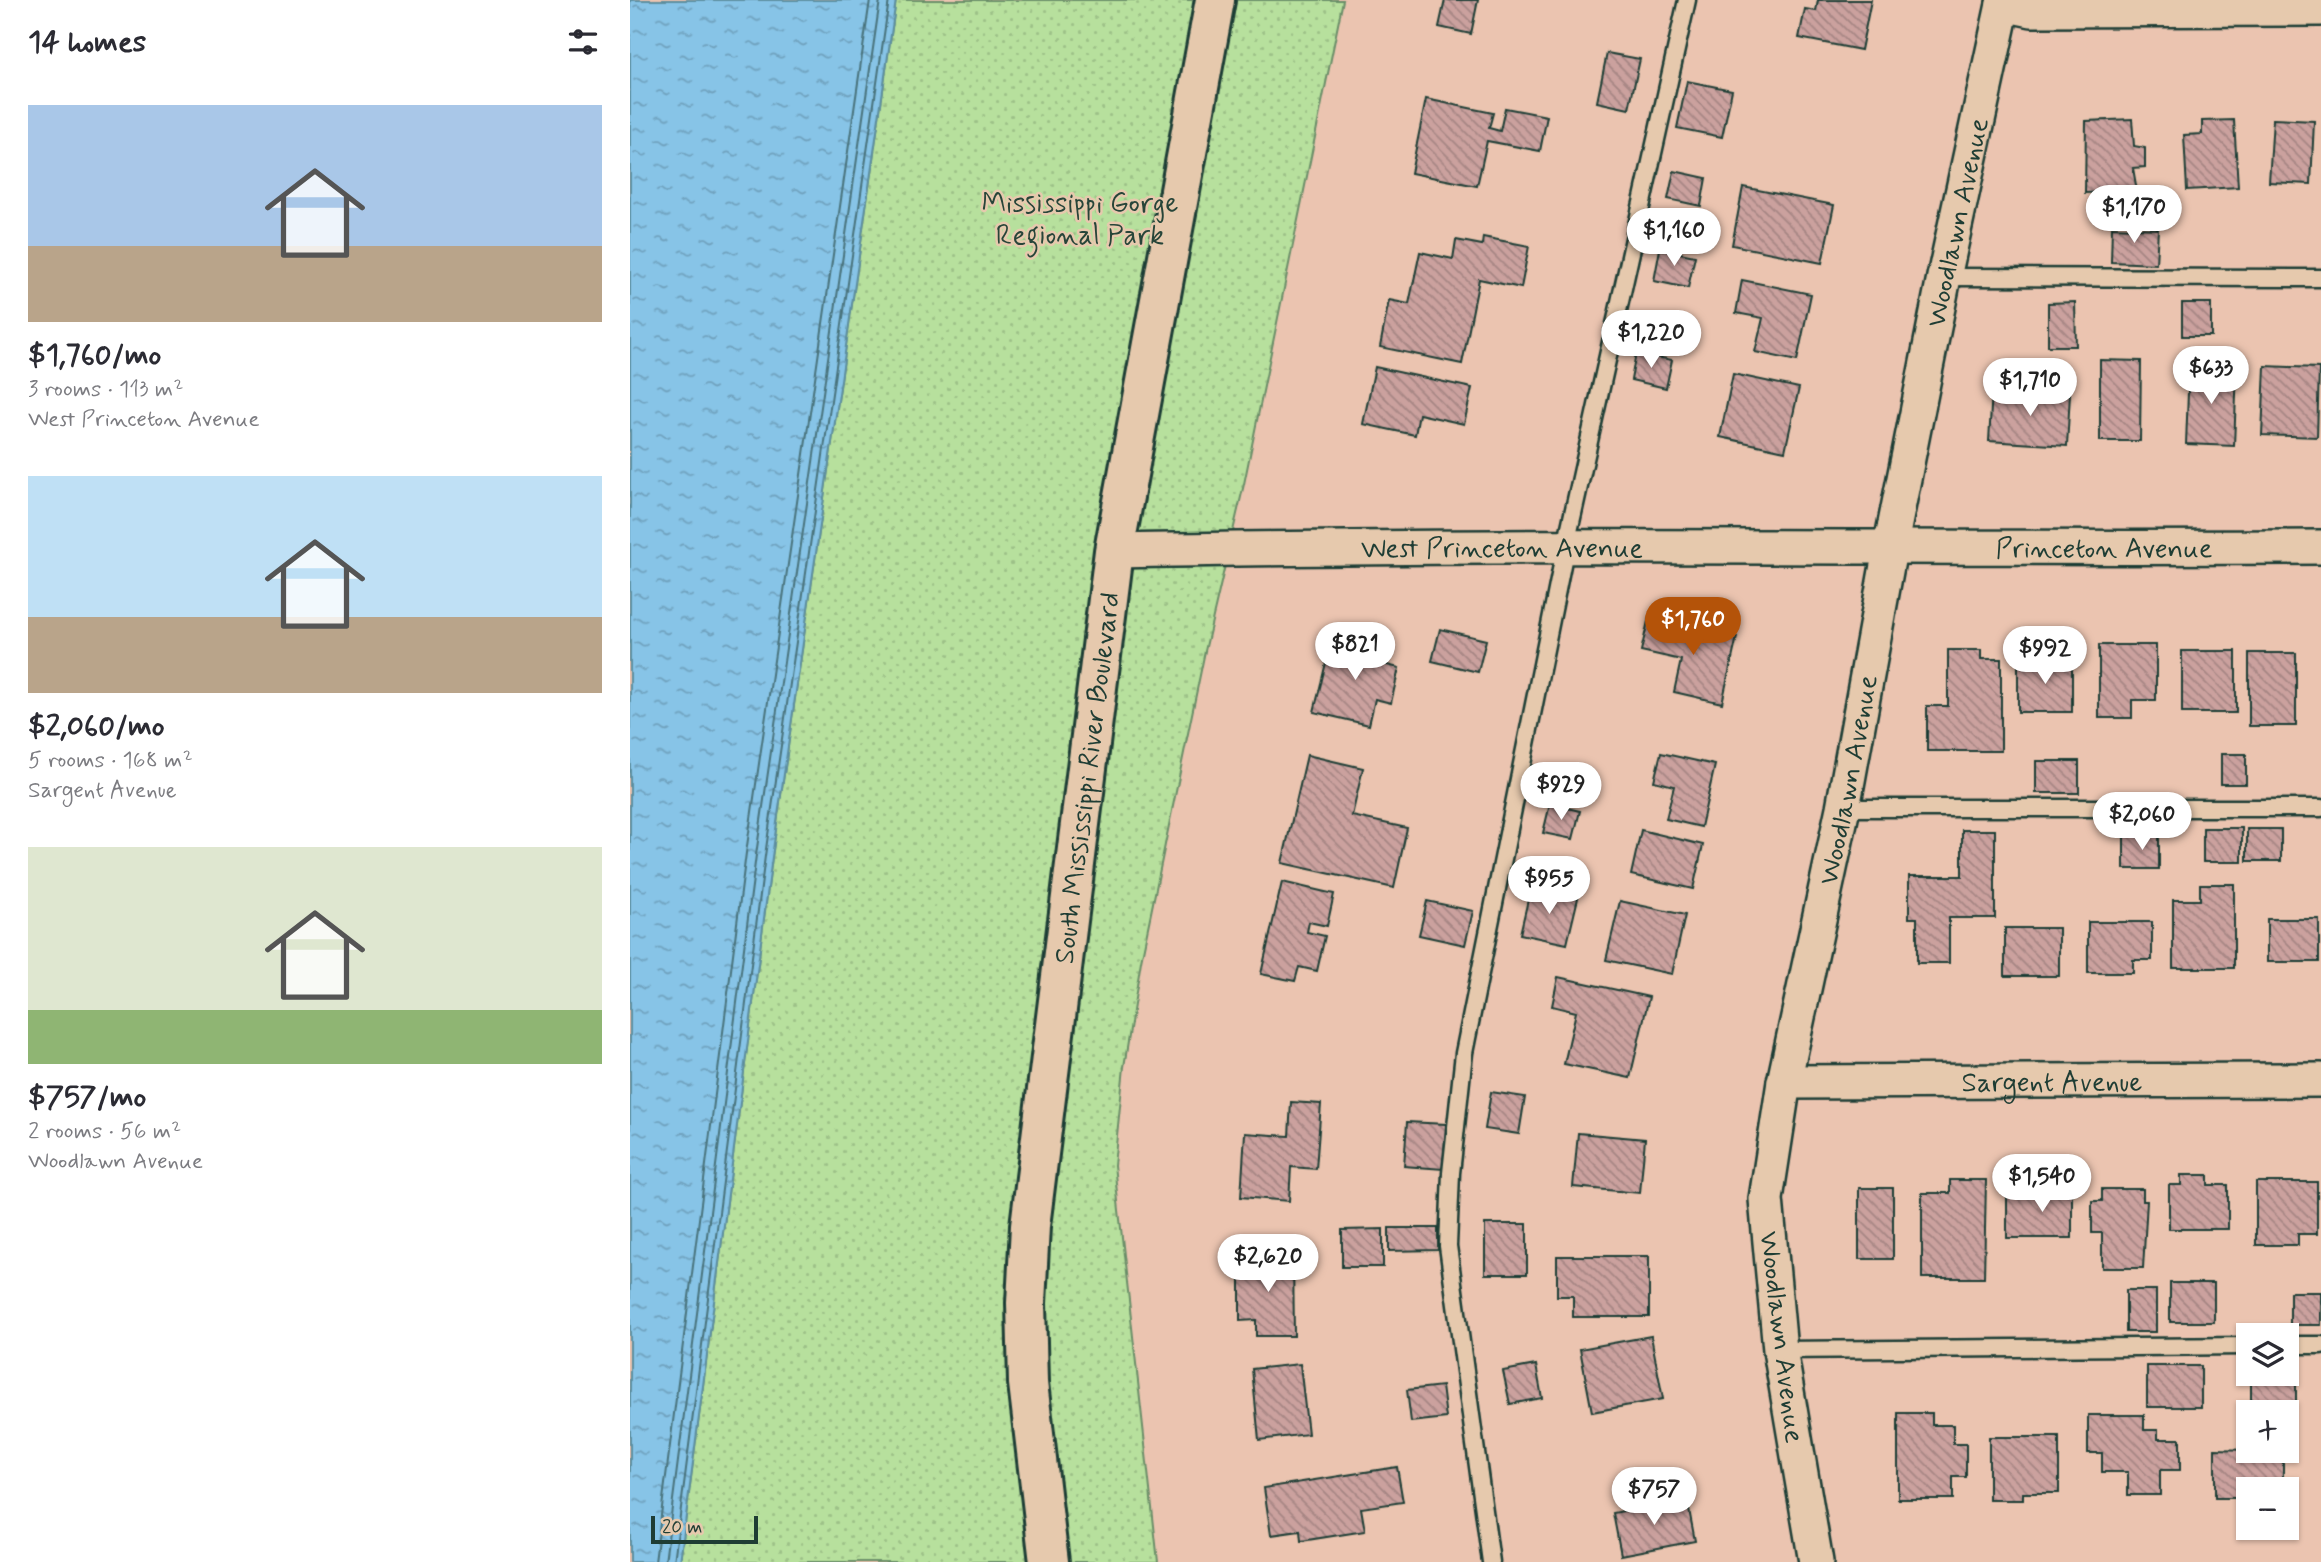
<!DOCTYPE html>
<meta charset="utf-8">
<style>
:root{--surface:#fff;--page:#f7f7f7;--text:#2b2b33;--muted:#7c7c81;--accent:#b45309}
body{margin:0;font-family:Mynerve,sans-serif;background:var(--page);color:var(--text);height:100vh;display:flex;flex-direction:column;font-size:26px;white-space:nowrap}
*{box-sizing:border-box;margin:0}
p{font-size:23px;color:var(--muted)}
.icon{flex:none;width:38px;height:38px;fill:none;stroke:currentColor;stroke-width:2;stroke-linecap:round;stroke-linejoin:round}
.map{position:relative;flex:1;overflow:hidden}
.side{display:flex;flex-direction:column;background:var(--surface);width:630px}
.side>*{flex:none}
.fabs{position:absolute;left:1606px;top:1323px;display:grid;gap:14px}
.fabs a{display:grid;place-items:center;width:63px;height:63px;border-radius:0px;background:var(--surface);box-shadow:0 2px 5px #0004;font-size:35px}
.scale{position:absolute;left:21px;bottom:18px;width:107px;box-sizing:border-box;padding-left:7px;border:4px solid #1f3d34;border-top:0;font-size:19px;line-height:24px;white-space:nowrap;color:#1f3d34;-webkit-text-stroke:5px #e6c9ad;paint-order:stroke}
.price{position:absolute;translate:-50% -60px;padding:0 16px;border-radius:24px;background:#fff;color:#222;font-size:23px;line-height:46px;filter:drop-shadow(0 2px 4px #0008)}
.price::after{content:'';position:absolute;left:50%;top:42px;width:21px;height:16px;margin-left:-10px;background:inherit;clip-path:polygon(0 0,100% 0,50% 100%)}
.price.current{background:var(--accent);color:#fff}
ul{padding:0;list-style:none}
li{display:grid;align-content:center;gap:14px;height:371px;padding:0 28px}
li span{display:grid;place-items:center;height:217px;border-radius:0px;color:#555}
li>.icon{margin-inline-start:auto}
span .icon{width:126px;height:126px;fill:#fffc;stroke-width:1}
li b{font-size:30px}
h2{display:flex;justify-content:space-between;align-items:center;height:84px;padding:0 28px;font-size:30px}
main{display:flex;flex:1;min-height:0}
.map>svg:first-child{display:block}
</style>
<main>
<section class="side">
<h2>14 homes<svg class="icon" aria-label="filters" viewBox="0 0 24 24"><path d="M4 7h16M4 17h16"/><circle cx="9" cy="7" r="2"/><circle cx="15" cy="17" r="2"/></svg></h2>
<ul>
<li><span style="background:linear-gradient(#a9c7e8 65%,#b9a48a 0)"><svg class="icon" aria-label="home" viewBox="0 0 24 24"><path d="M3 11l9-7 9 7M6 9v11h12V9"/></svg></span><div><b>$1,760/mo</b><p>3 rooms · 113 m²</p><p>West Princeton Avenue</p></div></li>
<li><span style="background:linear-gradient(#bfe0f5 65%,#b9a48a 0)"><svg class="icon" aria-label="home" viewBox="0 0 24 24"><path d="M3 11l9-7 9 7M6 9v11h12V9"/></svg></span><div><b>$2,060/mo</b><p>5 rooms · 168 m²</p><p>Sargent Avenue</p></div></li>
<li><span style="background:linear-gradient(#dfe7d0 75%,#8fb573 0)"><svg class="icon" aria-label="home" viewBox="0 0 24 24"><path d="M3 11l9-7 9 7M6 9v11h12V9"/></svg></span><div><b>$757/mo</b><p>2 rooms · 56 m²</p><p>Woodlawn Avenue</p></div></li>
</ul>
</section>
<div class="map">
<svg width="1691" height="1562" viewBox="0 0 1691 1562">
<defs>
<pattern id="park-dots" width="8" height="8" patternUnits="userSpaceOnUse" patternTransform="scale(1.75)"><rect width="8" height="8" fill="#b7e09d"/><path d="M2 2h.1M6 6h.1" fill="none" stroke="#9dc188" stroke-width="1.8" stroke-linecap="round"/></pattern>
<pattern id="water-ripples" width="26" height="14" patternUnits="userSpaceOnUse" patternTransform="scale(1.75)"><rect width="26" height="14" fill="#87c4e7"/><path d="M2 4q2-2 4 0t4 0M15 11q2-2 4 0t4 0" fill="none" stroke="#6ea0bc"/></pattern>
<pattern id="building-back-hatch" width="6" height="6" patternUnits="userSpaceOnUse" patternTransform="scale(1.75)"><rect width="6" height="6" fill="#cba19e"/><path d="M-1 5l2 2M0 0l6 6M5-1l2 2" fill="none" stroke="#a48482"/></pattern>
</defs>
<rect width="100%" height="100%" fill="#ebc4b0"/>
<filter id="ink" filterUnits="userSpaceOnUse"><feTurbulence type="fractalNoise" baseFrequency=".0143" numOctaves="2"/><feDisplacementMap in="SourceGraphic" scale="14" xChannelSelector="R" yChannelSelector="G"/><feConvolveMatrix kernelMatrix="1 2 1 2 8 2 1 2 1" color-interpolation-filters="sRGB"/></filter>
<g filter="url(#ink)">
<polygon fill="url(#park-dots)" stroke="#6b8e68" stroke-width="2" points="266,0 713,0 614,484 575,651 511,961 494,1067 484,1165 528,1562 50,1562 142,857"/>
<polygon fill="url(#water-ripples)" stroke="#5d8e9f" stroke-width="2" points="0,0 266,0 142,857 50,1562 0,1562"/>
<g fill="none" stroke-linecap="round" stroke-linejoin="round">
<g stroke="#49737c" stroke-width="2">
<polyline points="25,1562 116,853 240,0"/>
<polyline points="35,1562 126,855 250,0"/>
<polyline points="44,1562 135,856 259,0"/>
</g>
</g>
<g fill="url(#building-back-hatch)" stroke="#1f3d34" stroke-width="2">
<polygon points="815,0 848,0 841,34 809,27"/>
<polygon points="1188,0 1241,0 1231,50 1169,38 1175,9 1186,11"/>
<polygon points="977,53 1010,59 999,109 967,102"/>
<polygon points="1057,81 1102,90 1092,137 1047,128"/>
<polygon points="796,99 863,113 859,128 870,131 875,108 917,116 910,151 857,141 847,186 781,173"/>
<polygon points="1502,119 1504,146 1515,148 1515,167 1503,168 1507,191 1455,193 1456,121"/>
<polygon points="1643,119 1684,121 1681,184 1639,182"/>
<polygon points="1604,120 1608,187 1557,190 1554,135 1572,134 1572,121"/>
<polygon points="1044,171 1076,178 1071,206 1038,199"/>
<polygon points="1113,187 1204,205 1192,263 1102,245"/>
<polygon points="1482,227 1528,229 1526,264 1481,262"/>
<polygon points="853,237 899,246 891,288 849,279 832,364 750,347 759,300 779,304 790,252 823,259 826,240 852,245"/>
<polygon points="1030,249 1065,256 1058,288 1024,281"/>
<polygon points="1112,280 1181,294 1167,361 1125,352 1133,318 1106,313"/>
<polygon points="1445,302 1446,346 1418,346 1418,303"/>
<rect x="1552" y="303" width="29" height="33"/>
<polygon points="1006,353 1042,360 1036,388 1001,380"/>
<polygon points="1470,360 1511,361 1510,441 1470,441"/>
<polygon points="1559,366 1607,369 1604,446 1556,444"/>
<polygon points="1635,366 1689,368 1687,437 1632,435"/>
<polygon points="745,367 842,388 834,424 789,414 785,435 733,424"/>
<polygon points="1103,374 1169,388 1155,451 1090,437"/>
<polygon points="1362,390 1440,394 1437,446 1359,441"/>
<polygon points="1019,617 1107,637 1092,703 1044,692 1051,660 1011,651"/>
<polygon points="810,629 856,640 848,672 802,661"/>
<polygon points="702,638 756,650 753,664 769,668 761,703 745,699 739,725 684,712"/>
<polygon points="1469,645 1526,645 1526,700 1502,700 1502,718 1469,718"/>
<polygon points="1318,650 1351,650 1351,659 1371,659 1371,751 1297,751 1297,706 1318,706"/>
<rect x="1552" y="651" width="54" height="62"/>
<rect x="1619" y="653" width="47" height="73"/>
<rect x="1388" y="661" width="54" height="51"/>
<polygon points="1031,753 1085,765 1071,827 1036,819 1044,786 1024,781"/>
<rect x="1591" y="754" width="25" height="30"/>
<polygon points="677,755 733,768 722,816 777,828 764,888 652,863"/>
<rect x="1406" y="761" width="43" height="32"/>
<polygon points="920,804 950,811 943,839 913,833"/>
<rect x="1573" y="828" width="39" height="34"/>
<rect x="1617" y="829" width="34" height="32"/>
<polygon points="1011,830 1073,845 1063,889 1001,875"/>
<polygon points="1332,830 1365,830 1365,918 1319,918 1319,963 1287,963 1287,918 1279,918 1279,876 1332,876"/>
<rect x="1494" y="834" width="35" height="35"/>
<polygon points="652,882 704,894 697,926 679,922 677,932 695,936 687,971 669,967 665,981 631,974"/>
<polygon points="1570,884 1604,884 1604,968 1543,968 1543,900 1570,900"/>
<polygon points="901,887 948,898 937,944 890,934"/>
<polygon points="797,901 843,911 835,945 789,935"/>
<polygon points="990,901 1055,915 1042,974 976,960"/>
<rect x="1637" y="919" width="52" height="43"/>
<polygon points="1458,922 1522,922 1522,960 1503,960 1503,973 1458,973"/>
<rect x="1375" y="928" width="54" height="48"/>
<polygon points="928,977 1019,997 1000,1078 934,1064 946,1012 922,1006"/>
<polygon points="861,1092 895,1097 889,1134 855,1129"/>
<polygon points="661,1102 691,1104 686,1169 661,1167 659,1201 611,1197 615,1133 659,1136"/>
<polygon points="777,1122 816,1124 813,1169 774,1166"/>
<polygon points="948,1133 1015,1139 1010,1193 943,1187"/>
<polygon points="1551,1175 1578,1175 1578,1185 1598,1185 1598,1229 1539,1229 1539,1185 1551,1185"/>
<polygon points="1320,1180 1356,1180 1354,1278 1292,1278 1292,1193 1320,1193"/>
<polygon points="1626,1182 1687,1182 1687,1234 1668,1234 1668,1245 1626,1245"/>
<polygon points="1411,1184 1442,1184 1442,1238 1377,1238 1377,1196 1411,1196"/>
<rect x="1229" y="1188" width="34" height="71"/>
<polygon points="1472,1189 1513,1189 1513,1201 1517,1201 1513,1268 1472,1268 1472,1233 1462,1233 1462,1201 1472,1201"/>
<rect x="855" y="1224" width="42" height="50"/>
<polygon points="759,1228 808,1228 808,1250 759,1251"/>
<polygon points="753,1229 753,1267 712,1267 712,1230"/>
<polygon points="610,1255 663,1255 664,1336 626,1336 626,1320 610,1321"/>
<polygon points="927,1256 1019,1256 1019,1317 943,1317 943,1296 927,1296"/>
<rect x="1540" y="1283" width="44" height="39"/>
<rect x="1496" y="1290" width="30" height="42"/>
<rect x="1660" y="1292" width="31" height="33"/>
<polygon points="1021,1336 1033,1399 962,1412 950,1349"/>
<polygon points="670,1364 678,1434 629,1440 622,1369"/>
<polygon points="906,1365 912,1398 880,1404 873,1371"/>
<rect x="1517" y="1366" width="54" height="41"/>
<polygon points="1657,1370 1666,1370 1666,1407 1621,1407 1621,1374 1657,1374"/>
<polygon points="812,1386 816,1418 781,1422 777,1390"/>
<polygon points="1268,1413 1302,1413 1302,1425 1323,1425 1323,1444 1336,1444 1336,1477 1323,1477 1323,1499 1268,1499"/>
<polygon points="1458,1415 1514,1415 1514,1430 1528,1430 1528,1439 1550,1439 1550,1470 1530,1470 1530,1495 1498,1495 1498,1472 1472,1472 1472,1453 1458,1453"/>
<polygon points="1359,1437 1429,1437 1429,1493 1393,1493 1393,1500 1359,1500"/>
<polygon points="1585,1449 1653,1451 1653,1489 1619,1489 1619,1498 1585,1498"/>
<polygon points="767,1467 773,1502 731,1508 735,1531 671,1541 670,1531 641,1535 634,1488"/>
<polygon points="1057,1499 1065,1541 991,1555 983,1513"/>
</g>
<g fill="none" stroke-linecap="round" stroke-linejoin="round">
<defs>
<g id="lane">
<polyline points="1314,277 1691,278"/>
<polyline points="1213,808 1691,808"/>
<polyline points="1657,1345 1691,1345"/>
<polyline points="1150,1350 1619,1346"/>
<polyline points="861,1562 818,1246 821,1173 834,1053 936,545 1057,0"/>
</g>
<g id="street">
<polyline points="1373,4 1402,10 1691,9"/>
<path id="s1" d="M 484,551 C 886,543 1289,549 1691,547"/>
<path id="s2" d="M 1154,1082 L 1691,1080"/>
<path id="s3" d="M 1186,1562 L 1150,1350 L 1136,1199 L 1154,1082 L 1213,808 L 1260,549 L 1314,277 L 1374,0"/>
</g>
<g id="secondary">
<path id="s4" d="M 419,1562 L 398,1383 L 396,1303 L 400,1226 L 484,551 L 585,0"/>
</g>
</defs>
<use href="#lane" stroke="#1f3d34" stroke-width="21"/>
<use href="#street" stroke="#1f3d34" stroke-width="38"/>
<use href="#secondary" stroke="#1f3d34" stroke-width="44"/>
<use href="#lane" stroke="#e6c9ad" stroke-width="16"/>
<use href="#street" stroke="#e6c9ad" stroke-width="33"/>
<use href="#secondary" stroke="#e6c9ad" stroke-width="38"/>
</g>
</g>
<g text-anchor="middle" stroke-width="5" stroke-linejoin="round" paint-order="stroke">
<g font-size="28" fill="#274539" stroke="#e6c9ad">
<text x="450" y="212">Mississippi Gorge<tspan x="450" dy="32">Regional Park</tspan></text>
</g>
<g font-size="28" fill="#1f3d34" stroke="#e6c9ad">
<text dy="10" stroke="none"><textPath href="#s3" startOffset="1362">Woodlawn Avenue</textPath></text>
<text dy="10" stroke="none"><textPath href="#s1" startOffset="388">West Princeton Avenue</textPath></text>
<text dy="10" stroke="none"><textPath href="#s1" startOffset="990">Princeton Avenue</textPath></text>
<text dy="10" stroke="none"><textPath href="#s4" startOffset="789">South Mississippi River Boulevard</textPath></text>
<text dy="10" stroke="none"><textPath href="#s3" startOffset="794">Woodlawn Avenue</textPath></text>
<text dy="10" stroke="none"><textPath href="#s2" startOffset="268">Sargent Avenue</textPath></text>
<text transform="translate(1153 1337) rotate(83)" y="10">Woodlawn Avenue</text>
</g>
</g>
</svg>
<div class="fabs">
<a><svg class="icon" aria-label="layers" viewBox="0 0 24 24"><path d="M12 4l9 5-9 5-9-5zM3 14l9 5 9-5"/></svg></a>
<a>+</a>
<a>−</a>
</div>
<div class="scale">20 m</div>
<b class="price" style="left:1504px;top:245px">$1,170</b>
<b class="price" style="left:1044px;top:268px">$1,160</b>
<b class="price" style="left:1021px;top:370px">$1,220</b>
<b class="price" style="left:1581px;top:406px">$633</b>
<b class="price" style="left:1400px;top:418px">$1,710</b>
<b class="price current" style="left:1063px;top:657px">$1,760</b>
<b class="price" style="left:725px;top:682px">$821</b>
<b class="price" style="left:1415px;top:686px">$992</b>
<b class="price" style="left:931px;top:822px">$929</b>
<b class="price" style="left:1512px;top:852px">$2,060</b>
<b class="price" style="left:919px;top:916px">$955</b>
<b class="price" style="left:1412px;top:1214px">$1,540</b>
<b class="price" style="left:638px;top:1294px">$2,620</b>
<b class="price" style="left:1024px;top:1527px">$757</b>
</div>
</main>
